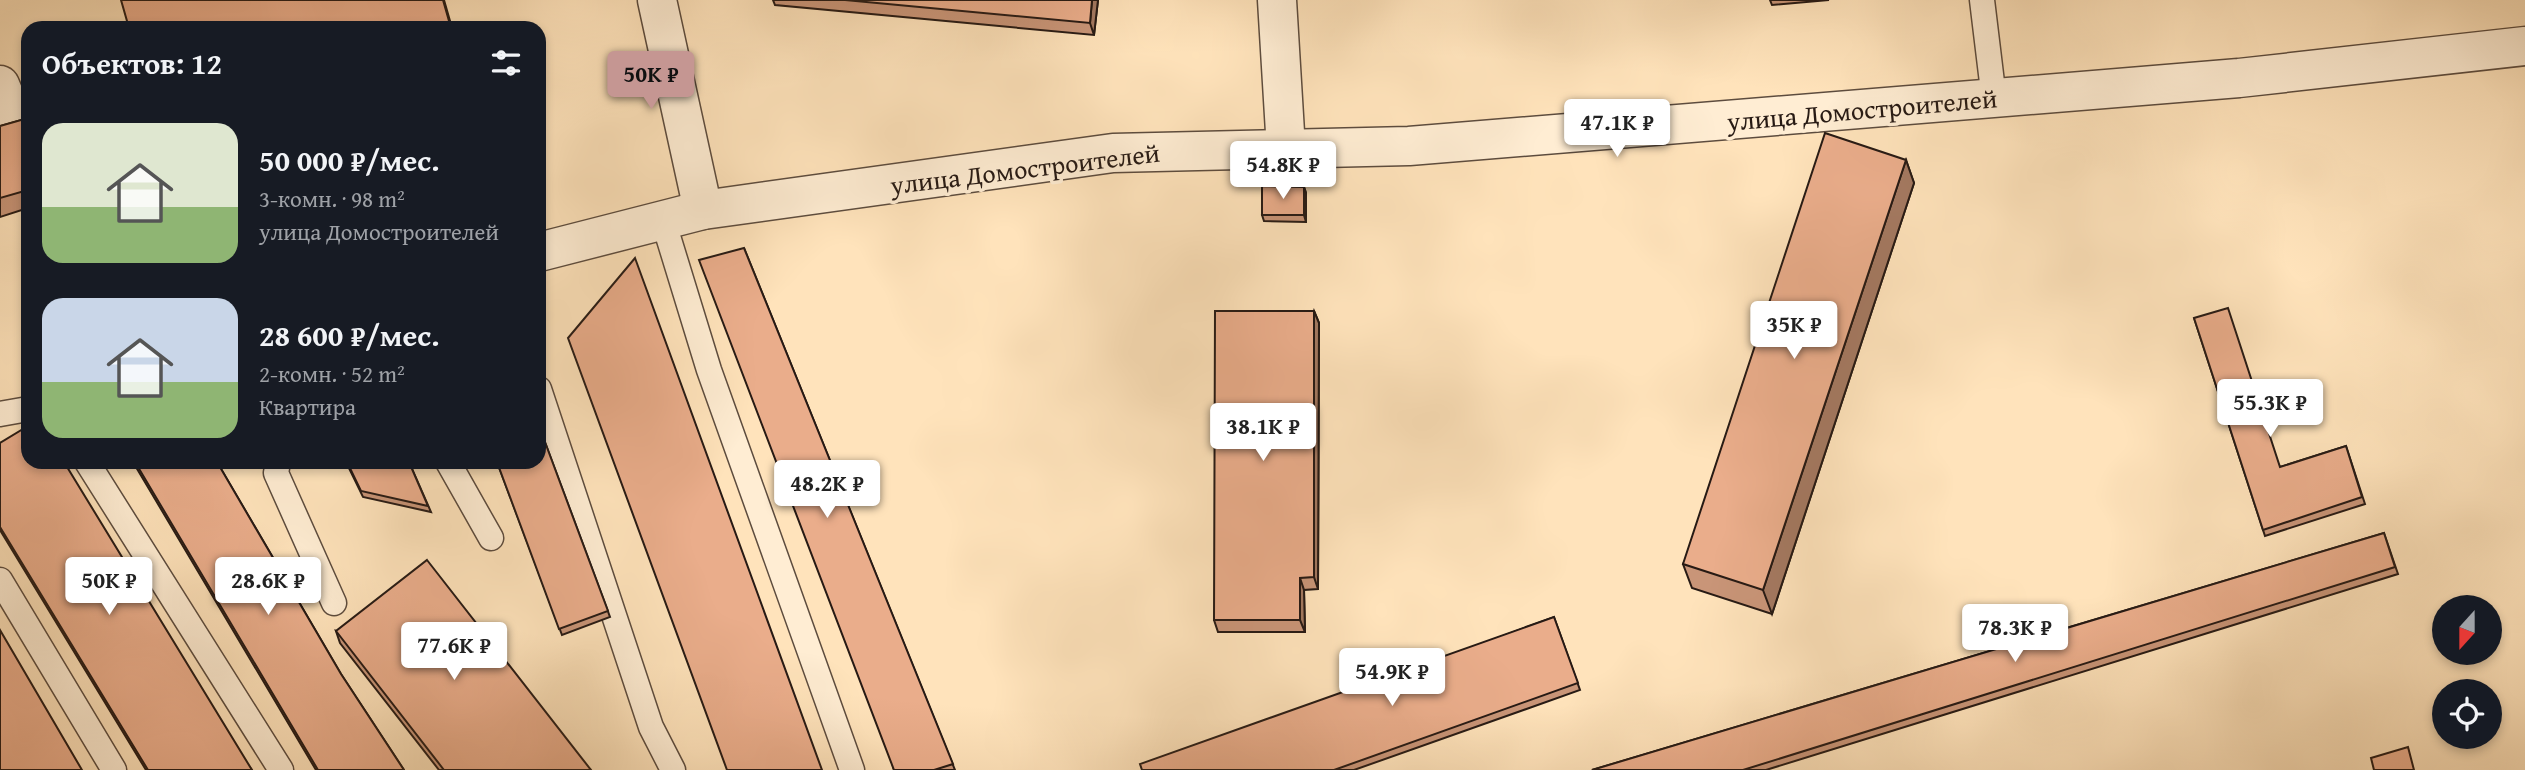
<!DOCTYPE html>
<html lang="ru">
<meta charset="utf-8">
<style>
:root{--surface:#171b24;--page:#20242c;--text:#f1f3f6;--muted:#9ea1a6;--accent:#c59692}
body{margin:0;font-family:"Gentium Book Plus",serif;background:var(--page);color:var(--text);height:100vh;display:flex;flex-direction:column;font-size:26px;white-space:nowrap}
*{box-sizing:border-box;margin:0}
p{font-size:23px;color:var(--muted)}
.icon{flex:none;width:38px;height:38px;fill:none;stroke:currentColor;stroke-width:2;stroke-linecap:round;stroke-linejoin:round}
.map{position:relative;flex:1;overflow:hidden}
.drawer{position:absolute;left:21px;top:21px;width:525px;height:448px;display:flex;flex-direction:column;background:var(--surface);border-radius:21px;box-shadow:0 4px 10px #0003}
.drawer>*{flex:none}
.needle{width:46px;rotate:201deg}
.fabs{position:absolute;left:2432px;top:595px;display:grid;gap:14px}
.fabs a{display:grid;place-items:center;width:70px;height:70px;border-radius:50%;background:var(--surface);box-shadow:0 4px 10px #0003;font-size:35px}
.price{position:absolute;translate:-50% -60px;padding:0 16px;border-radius:7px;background:#fff;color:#222;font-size:23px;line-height:46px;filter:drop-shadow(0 2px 4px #0008)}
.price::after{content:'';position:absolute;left:50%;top:42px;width:21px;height:16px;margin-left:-10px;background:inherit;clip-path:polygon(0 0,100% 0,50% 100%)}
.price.active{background:var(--accent);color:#111}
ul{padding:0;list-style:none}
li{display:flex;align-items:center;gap:21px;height:175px;padding:0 21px}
li span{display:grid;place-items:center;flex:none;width:196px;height:140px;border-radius:21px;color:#555}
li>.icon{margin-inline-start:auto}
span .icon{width:84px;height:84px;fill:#fffc;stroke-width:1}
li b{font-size:30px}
h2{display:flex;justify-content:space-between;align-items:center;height:84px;padding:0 21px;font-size:30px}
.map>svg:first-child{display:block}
</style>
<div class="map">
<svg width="2525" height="770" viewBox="0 0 2525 770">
<rect width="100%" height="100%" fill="#ffe3bb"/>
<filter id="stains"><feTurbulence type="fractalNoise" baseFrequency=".00286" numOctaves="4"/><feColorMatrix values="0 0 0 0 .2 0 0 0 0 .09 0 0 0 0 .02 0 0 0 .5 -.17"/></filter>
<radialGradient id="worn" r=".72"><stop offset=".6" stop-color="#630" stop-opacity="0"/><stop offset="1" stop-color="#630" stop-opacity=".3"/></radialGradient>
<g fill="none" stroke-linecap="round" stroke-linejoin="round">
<defs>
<g id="service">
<polyline points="1982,0 1994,99"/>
<polyline points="663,220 709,370 852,770"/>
<polyline points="539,389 651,727 673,770"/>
<polyline points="0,414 28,409"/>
<polyline points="87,462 281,770"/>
<polyline points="278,462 276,473 334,603"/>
<polyline points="448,462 491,538"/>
<polyline points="0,580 114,770"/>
</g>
<g id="minor">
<polyline points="657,0 703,210"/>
<polyline points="1277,0 1286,149"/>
<polyline points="0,85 28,151"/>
<polyline points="539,252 703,210 1113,153 1409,146 2239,78 2525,46"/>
</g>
</defs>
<use href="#service" stroke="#5d4c3e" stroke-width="27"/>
<use href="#minor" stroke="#5d4c3e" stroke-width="41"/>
<use href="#service" stroke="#ffedd3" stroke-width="24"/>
<use href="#minor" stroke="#ffedd3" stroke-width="38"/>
</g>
<g fill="#c99578" stroke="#271a14" stroke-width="2">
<polygon points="773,0 1098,0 1094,35 775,5"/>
<polygon points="1770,0 1829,0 1772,5"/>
<polygon points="28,118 28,208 0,217 0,126"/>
<polygon points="1906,160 1914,183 1772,614 1692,588 1683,564"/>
<polygon points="1304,187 1306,193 1306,222 1264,221 1262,215"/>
<polygon points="744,248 955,770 894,770"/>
<polygon points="1314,311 1319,323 1318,589 1304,590 1305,632 1218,632 1214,620"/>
<polygon points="2194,318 2280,467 2346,446 2365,504 2265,536"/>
<polygon points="539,426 610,617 562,635 497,462"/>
<polygon points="0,443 252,770 146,770 0,530"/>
<polygon points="133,462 217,462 341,674 404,770 316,770"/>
<polygon points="346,462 409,462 431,512 363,497"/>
<polygon points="2384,533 2398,574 1766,770 1592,770"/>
<polygon points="1554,617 1580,690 1354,770 1142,770"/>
<polygon points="336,631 591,770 439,770 340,643"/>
</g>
<g fill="#a47961" stroke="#271a14" stroke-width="2">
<polygon points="443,0 444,0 452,28 451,28"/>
<polygon points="1092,0 1098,0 1094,35 1090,23"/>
<polygon points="1906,160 1914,183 1772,614 1763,590"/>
<polygon points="1304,187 1306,193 1306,222 1304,215"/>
<polygon points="1314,311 1319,323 1318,589 1314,577"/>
<polygon points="1300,578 1304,590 1305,632 1300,620"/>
</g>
<g fill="#eaad8b" stroke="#271a14" stroke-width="2">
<polygon points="121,0 443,0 451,28 129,28"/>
<polygon points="845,0 1092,0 1090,23"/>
<polygon points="28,118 28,190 0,198 0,126"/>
<polygon points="1825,133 1906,160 1763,590 1683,564"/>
<polygon points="1262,186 1304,187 1304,215 1262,215"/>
<polygon points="744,248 953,764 934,770 894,770 699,260"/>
<polygon points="635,258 822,770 727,770 568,338"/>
<polygon points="2228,308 2280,467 2346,446 2362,497 2263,530 2194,318"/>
<polygon points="1215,311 1314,311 1314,577 1300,578 1300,620 1214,620"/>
<polygon points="28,426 28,462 64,462 252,770 148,770 0,527 0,443"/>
<polygon points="539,426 608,611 559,629 497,462 539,462"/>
<polygon points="135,462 217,462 341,674 404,770 318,770"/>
<polygon points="347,462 409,462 428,506 361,491"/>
<polygon points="2384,533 2395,567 1743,770 1592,770"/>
<polygon points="427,560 591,770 444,770 336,631"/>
<polygon points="1554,617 1578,683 1334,770 1142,770 1140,764"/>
<polygon points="0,630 82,770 0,770"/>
<polygon points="2408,747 2414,770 2374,770 2371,758"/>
</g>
<g text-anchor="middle" stroke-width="7" stroke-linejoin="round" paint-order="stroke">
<g font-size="26" fill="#271a14" stroke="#ffedd3">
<text transform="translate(1862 110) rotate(-5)" y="9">улица Домостроителей</text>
<text transform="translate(1025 169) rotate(-7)" y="9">улица Домостроителей</text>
</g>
</g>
<rect width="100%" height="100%" filter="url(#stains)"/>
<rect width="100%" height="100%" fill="url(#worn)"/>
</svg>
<div class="fabs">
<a><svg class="needle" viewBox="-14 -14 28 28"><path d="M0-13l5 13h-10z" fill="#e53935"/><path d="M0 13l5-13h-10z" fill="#9ea1a6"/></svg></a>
<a><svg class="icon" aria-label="locate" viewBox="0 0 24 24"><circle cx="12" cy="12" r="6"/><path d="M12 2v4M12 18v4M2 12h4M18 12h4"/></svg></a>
</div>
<b class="price active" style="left:651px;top:111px">50K ₽</b>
<b class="price" style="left:1617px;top:159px">47.1K ₽</b>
<b class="price" style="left:1283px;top:201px">54.8K ₽</b>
<b class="price" style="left:1794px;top:361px">35K ₽</b>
<b class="price" style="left:2270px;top:439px">55.3K ₽</b>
<b class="price" style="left:1263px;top:463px">38.1K ₽</b>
<b class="price" style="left:827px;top:520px">48.2K ₽</b>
<b class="price" style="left:109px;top:617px">50K ₽</b>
<b class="price" style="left:268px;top:617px">28.6K ₽</b>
<b class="price" style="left:2015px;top:664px">78.3K ₽</b>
<b class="price" style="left:454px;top:682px">77.6K ₽</b>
<b class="price" style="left:1392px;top:708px">54.9K ₽</b>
<section class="drawer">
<h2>Объектов: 12<svg class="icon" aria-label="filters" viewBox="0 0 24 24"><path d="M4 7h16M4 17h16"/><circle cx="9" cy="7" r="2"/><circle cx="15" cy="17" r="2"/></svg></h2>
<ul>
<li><span style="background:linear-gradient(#dfe7d0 60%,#8fb573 0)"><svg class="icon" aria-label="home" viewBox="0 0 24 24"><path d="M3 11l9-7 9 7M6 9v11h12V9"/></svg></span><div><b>50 000 ₽/мес.</b><p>3-комн. · 98 m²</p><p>улица Домостроителей</p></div></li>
<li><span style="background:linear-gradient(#c9d6e8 60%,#8fb573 0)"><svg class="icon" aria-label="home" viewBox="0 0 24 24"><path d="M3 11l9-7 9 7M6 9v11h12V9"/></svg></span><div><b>28 600 ₽/мес.</b><p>2-комн. · 52 m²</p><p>Квартира</p></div></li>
</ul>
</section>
</div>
